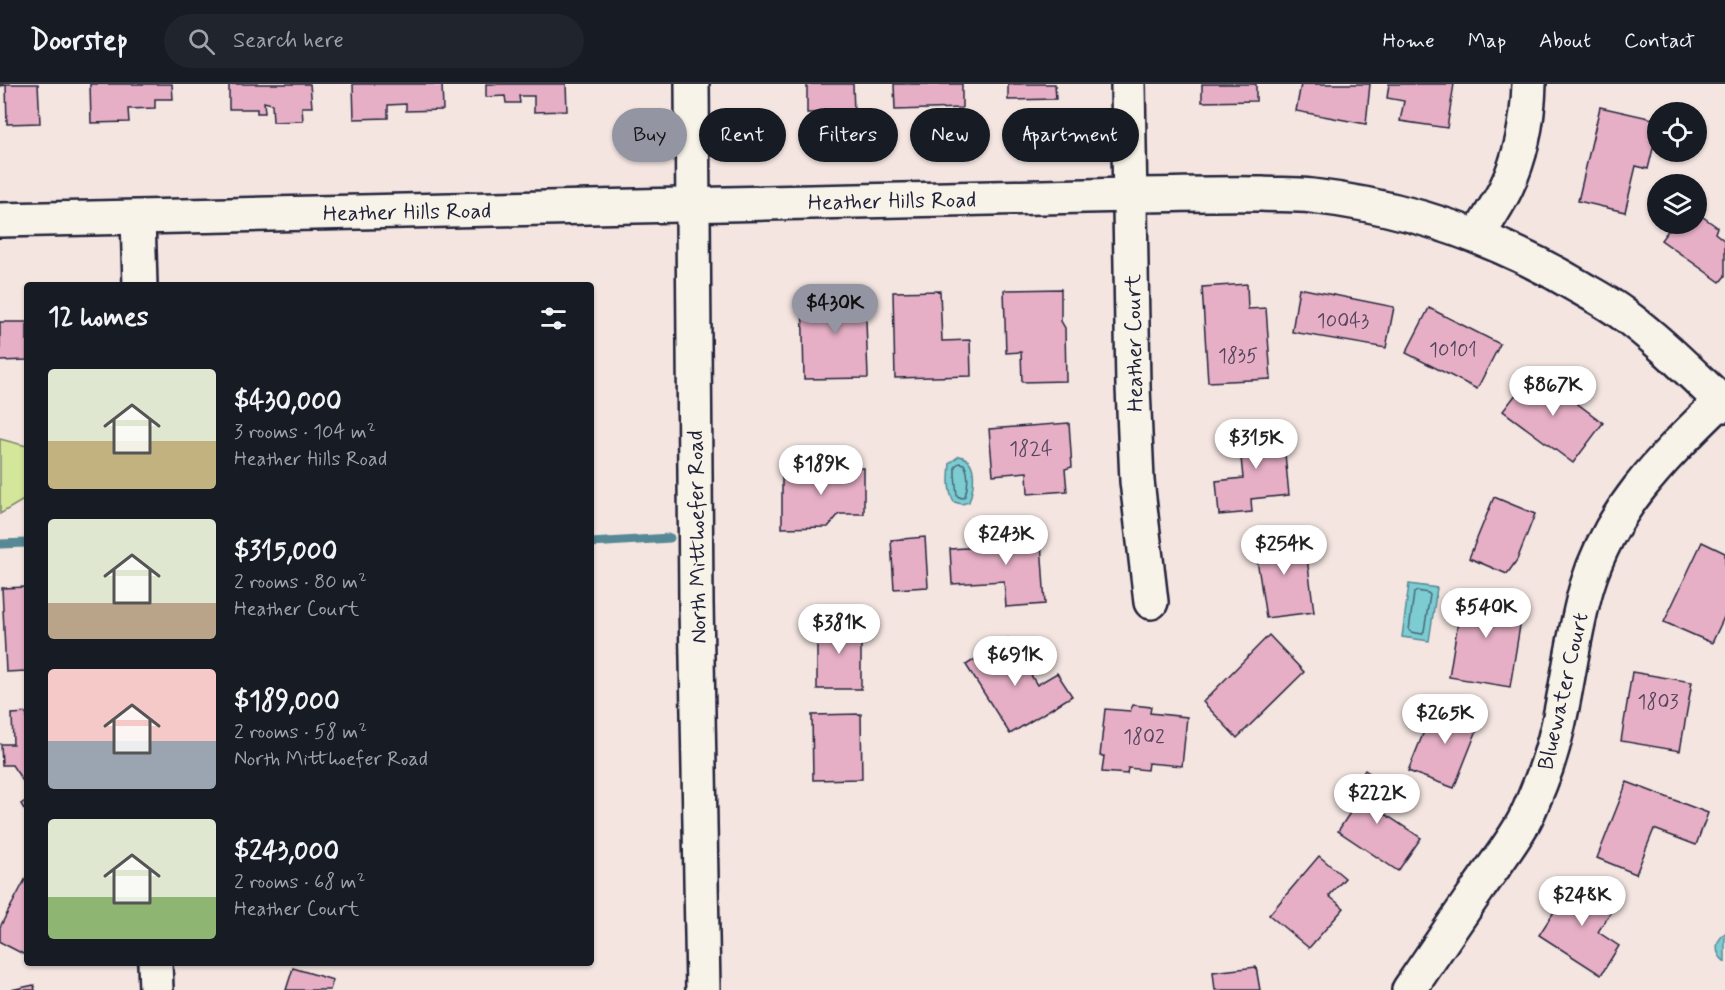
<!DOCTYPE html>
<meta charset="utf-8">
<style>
:root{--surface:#171b24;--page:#20242c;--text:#f1f3f6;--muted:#9ea1a6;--line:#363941;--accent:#9495a2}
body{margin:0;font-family:Mynerve,sans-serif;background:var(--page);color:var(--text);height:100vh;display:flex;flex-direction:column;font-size:22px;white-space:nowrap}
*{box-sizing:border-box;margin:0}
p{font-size:20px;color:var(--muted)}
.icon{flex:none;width:33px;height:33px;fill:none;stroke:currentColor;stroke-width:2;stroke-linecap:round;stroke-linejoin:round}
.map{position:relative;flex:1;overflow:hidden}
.drawer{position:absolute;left:24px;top:198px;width:570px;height:684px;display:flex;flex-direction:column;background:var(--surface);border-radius:6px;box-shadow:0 2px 4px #0004}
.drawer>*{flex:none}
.guide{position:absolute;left:612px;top:24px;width:570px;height:54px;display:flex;gap:12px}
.buttons{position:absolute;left:1647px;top:18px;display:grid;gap:12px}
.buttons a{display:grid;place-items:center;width:60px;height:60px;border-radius:50%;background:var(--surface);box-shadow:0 2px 4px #0004;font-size:30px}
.price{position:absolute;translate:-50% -51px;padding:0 14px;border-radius:21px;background:#fff;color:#222;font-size:20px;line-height:39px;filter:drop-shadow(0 2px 3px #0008)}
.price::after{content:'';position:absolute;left:50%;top:36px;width:18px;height:14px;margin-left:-9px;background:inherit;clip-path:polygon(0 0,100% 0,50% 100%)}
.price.on{background:var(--accent);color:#111}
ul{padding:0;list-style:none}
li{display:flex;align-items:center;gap:18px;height:150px;padding:0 24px}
li span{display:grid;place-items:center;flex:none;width:168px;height:120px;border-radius:6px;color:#555}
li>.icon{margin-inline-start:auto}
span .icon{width:72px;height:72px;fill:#fffc;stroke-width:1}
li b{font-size:26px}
h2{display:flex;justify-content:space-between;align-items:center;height:72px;padding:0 24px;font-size:26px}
.pill{padding:0 21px;border-radius:27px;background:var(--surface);box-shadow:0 2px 4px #0004;font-size:21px;line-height:54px}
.pill.on{background:var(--accent);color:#111}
header{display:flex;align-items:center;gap:36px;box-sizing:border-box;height:84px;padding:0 30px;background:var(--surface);border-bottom:2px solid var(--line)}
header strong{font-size:28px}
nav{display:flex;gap:33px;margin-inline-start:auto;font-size:21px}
.search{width:420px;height:54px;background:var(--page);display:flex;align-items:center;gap:15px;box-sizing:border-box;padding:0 21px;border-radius:33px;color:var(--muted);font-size:22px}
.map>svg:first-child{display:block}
</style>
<header>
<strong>Doorstep</strong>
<div class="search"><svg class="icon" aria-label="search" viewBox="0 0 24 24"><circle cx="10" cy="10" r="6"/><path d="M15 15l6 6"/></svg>Search here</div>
<nav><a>Home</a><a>Map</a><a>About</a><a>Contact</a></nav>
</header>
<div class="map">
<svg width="1725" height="906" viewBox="0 0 1725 906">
<rect width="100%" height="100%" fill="#f4e5e1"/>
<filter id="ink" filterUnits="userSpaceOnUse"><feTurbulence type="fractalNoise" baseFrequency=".0167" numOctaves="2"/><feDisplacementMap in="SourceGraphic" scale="12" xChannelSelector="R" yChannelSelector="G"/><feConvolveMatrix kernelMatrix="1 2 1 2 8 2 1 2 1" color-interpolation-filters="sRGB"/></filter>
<g filter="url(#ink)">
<polygon fill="#d4e69a" stroke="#7b846a" stroke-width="1.5" points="0,355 27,362 27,414 0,430"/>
<g fill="#7bccd1" stroke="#578895" stroke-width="1.5">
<path d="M 959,372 C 979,375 974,403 969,418 L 962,420 L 954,418 C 947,407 949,391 950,379 Z"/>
<polygon points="1409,500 1437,504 1429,557 1402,553"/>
<path d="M 1725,849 L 1725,878 C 1714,869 1715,858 1725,849 Z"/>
</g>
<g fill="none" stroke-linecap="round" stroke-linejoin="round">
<g stroke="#466677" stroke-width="1.5">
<path d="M 959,379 L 964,380 C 969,389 968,402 965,412 L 962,414 L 957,412 L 955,391 L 955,382 Z"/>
<polygon points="1417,507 1428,509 1430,511 1424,547 1422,550 1411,548 1409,546 1414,509"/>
</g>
<g stroke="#578895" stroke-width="9">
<polyline points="591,459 670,454"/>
<polyline points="0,460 27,459"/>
</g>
</g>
<g fill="#e6afc5" stroke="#22223b" stroke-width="1.5">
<polygon points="0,0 38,0 40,39 7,40 6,1 0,2"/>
<polygon points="90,0 172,0 173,15 155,15 155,24 128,25 129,38 91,39"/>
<polygon points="229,0 310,0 312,23 302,23 303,37 273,38 272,20 264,18 265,29 257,29 257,25 229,25"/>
<polygon points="353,0 442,0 443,26 406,27 406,20 388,21 388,34 354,35"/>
<polygon points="486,0 566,0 567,27 534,28 534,12 519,12 520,19 506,19 505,12 486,13"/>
<polygon points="807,0 853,0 854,29 807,29"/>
<polygon points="894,0 962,0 962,24 895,26"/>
<polygon points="1008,0 1055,0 1056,15 1008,16"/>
<polygon points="1202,0 1256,0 1256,17 1202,18"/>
<polygon points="1301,0 1370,0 1366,40 1296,27"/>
<polygon points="1389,0 1454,0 1447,44 1400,37 1404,17 1387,14"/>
<polygon points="1600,23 1658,36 1658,44 1648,85 1636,82 1625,128 1578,117"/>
<polygon points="1696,128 1717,143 1715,149 1725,157 1725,192 1720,198 1661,156 1673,140 1696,140"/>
<polygon points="1247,200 1248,225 1266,224 1271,295 1208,298 1202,203"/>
<polygon points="1299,204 1394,223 1386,264 1292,248"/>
<polygon points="1061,205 1061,237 1065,244 1066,297 1022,298 1021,268 1006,269 1004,206"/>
<polygon points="833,207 865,207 868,294 804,295 802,208"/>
<polygon points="940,207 942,257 970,256 971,292 895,294 893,208"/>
<polygon points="1429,224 1500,260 1477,305 1406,269"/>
<polygon points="0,238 27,238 27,276 0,277"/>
<polygon points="1534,287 1603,339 1573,379 1503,327"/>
<polygon points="1069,339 1072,383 1065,385 1067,407 1028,410 1027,388 993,391 989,345"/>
<polygon points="1282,339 1289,411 1251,415 1252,428 1219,431 1216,397 1243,394 1238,343"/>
<polygon points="782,384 864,384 864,430 839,430 828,443 782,444"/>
<polygon points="1494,413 1535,430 1517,476 1507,490 1469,474"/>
<polygon points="1040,443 1045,520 1006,523 1004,497 952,500 950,465 998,462 997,446"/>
<polygon points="1304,451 1314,528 1266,534 1254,456"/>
<polygon points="925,453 928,503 894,505 891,456"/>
<polygon points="1702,458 1725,469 1725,531 1712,559 1664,538"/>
<polygon points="27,503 27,587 6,588 2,504"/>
<polygon points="1463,507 1524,517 1510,603 1449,593"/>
<rect x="817" y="537" width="44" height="68"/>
<polygon points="1269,551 1304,588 1237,654 1203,618"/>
<polygon points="1008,554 1037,601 1057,589 1072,612 1010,650 966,581"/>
<polygon points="1632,588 1692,598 1680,667 1621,657"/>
<polygon points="1436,618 1481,636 1454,704 1408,687"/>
<polygon points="1133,621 1151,623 1150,629 1187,633 1182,682 1148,679 1147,686 1128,684 1127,690 1102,688 1104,672 1100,672 1105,625 1130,627"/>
<polygon points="27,629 27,703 12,681 2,681 1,660 13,660 12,630"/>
<polygon points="861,630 862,695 813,696 812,631"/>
<polygon points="1365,686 1390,703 1376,724 1421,754 1398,787 1338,747 1357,718 1350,709"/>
<polygon points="1627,698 1708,729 1696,761 1654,745 1636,790 1597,774"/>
<polygon points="27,716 27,730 21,720"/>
<polygon points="1319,772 1345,794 1329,812 1344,824 1309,864 1269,831"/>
<polygon points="27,792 27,872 0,858 0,843"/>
<polygon points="1575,795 1615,821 1598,848 1619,862 1601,891 1539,851"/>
<polygon points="1256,883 1260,906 1215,906 1213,888"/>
<polygon points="293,884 333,896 330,906 286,906"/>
<polygon points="34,901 35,906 11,906"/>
</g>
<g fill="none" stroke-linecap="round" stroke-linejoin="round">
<defs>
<g id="street">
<polyline points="1128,0 1133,303 1137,397 1151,518"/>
<polyline points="138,134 140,201"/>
<path d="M 0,136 L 1130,111 C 1174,111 1218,109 1262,110 C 1278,111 1295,110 1312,112 C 1408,123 1498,154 1581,204 C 1595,212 1610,220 1623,230 C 1660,257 1692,290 1725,321"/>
<path d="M 1478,153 C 1486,137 1498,121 1506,104 C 1521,73 1528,35 1529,0"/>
<polyline points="155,879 156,906"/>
<path d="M 1409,906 C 1432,872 1455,838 1478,805 C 1493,783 1511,761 1524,737 C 1530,726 1535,712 1540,700 C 1566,637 1568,567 1587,502 C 1611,423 1664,373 1721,317"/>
</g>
<polyline id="secondary" points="692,0 696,519 703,906"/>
</defs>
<use href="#street" stroke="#22223b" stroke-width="38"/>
<use href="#secondary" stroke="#22223b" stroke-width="38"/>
<use href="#street" stroke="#f7f3e8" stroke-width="33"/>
<use href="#secondary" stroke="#f7f3e8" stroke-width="33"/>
</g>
</g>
<g text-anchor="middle" stroke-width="4.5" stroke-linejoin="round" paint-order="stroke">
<g font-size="20" fill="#53455e">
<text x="1343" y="243">10043</text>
<text x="1453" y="272">10101</text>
<text x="1238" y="278">1835</text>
<text x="1031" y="371">1824</text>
<text x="1658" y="624">1803</text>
<text x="1144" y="659">1802</text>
</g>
<g font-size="22" fill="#22223b" stroke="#f7f3e8">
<text transform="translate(892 116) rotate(-1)" y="8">Heather Hills Road</text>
<text transform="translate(407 127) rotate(-1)" y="8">Heather Hills Road</text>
<text transform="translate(1133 259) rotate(-91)" y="8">Heather Court</text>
<text transform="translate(696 453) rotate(-91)" y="8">North Mitthoefer Road</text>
<text transform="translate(1562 607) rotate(-77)" y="8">Bluewater Court</text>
</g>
</g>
</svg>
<div class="buttons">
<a><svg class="icon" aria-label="locate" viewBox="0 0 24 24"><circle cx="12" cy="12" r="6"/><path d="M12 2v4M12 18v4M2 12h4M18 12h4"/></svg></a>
<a><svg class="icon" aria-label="layers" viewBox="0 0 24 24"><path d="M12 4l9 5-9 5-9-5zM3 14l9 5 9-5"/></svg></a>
</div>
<b class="price on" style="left:835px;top:251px">$430K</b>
<b class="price" style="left:1553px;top:333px">$867K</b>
<b class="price" style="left:1256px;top:386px">$315K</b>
<b class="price" style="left:821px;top:412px">$189K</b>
<b class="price" style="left:1006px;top:482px">$243K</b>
<b class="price" style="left:1284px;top:492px">$254K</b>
<b class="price" style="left:1486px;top:555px">$540K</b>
<b class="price" style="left:839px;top:571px">$381K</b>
<b class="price" style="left:1015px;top:603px">$691K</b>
<b class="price" style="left:1445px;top:661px">$265K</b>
<b class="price" style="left:1377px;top:741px">$222K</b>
<b class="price" style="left:1582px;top:843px">$248K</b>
<div class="guide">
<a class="pill on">Buy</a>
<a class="pill">Rent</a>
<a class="pill">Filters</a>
<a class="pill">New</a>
<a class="pill">Apartment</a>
</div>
<section class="drawer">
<h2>12 homes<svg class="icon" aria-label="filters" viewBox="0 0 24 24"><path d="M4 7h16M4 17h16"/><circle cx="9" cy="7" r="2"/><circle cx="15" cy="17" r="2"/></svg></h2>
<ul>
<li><span style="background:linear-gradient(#dfe7d0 60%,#c2b280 0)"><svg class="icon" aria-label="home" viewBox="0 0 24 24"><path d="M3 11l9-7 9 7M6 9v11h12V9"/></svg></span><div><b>$430,000</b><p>3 rooms · 104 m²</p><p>Heather Hills Road</p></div></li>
<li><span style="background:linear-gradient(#dfe7d0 70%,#b9a48a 0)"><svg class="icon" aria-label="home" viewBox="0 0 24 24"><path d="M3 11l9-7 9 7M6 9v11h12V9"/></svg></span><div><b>$315,000</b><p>2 rooms · 80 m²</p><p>Heather Court</p></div></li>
<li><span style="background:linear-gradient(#f6c9c9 60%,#9aa5b1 0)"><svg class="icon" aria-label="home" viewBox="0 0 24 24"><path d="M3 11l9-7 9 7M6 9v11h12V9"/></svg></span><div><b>$189,000</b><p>2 rooms · 58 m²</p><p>North Mitthoefer Road</p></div></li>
<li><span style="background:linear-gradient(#dfe7d0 65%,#8fb573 0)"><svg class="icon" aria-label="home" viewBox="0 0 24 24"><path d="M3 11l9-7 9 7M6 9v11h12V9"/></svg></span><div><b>$243,000</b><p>2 rooms · 68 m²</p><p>Heather Court</p></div></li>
</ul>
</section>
</div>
